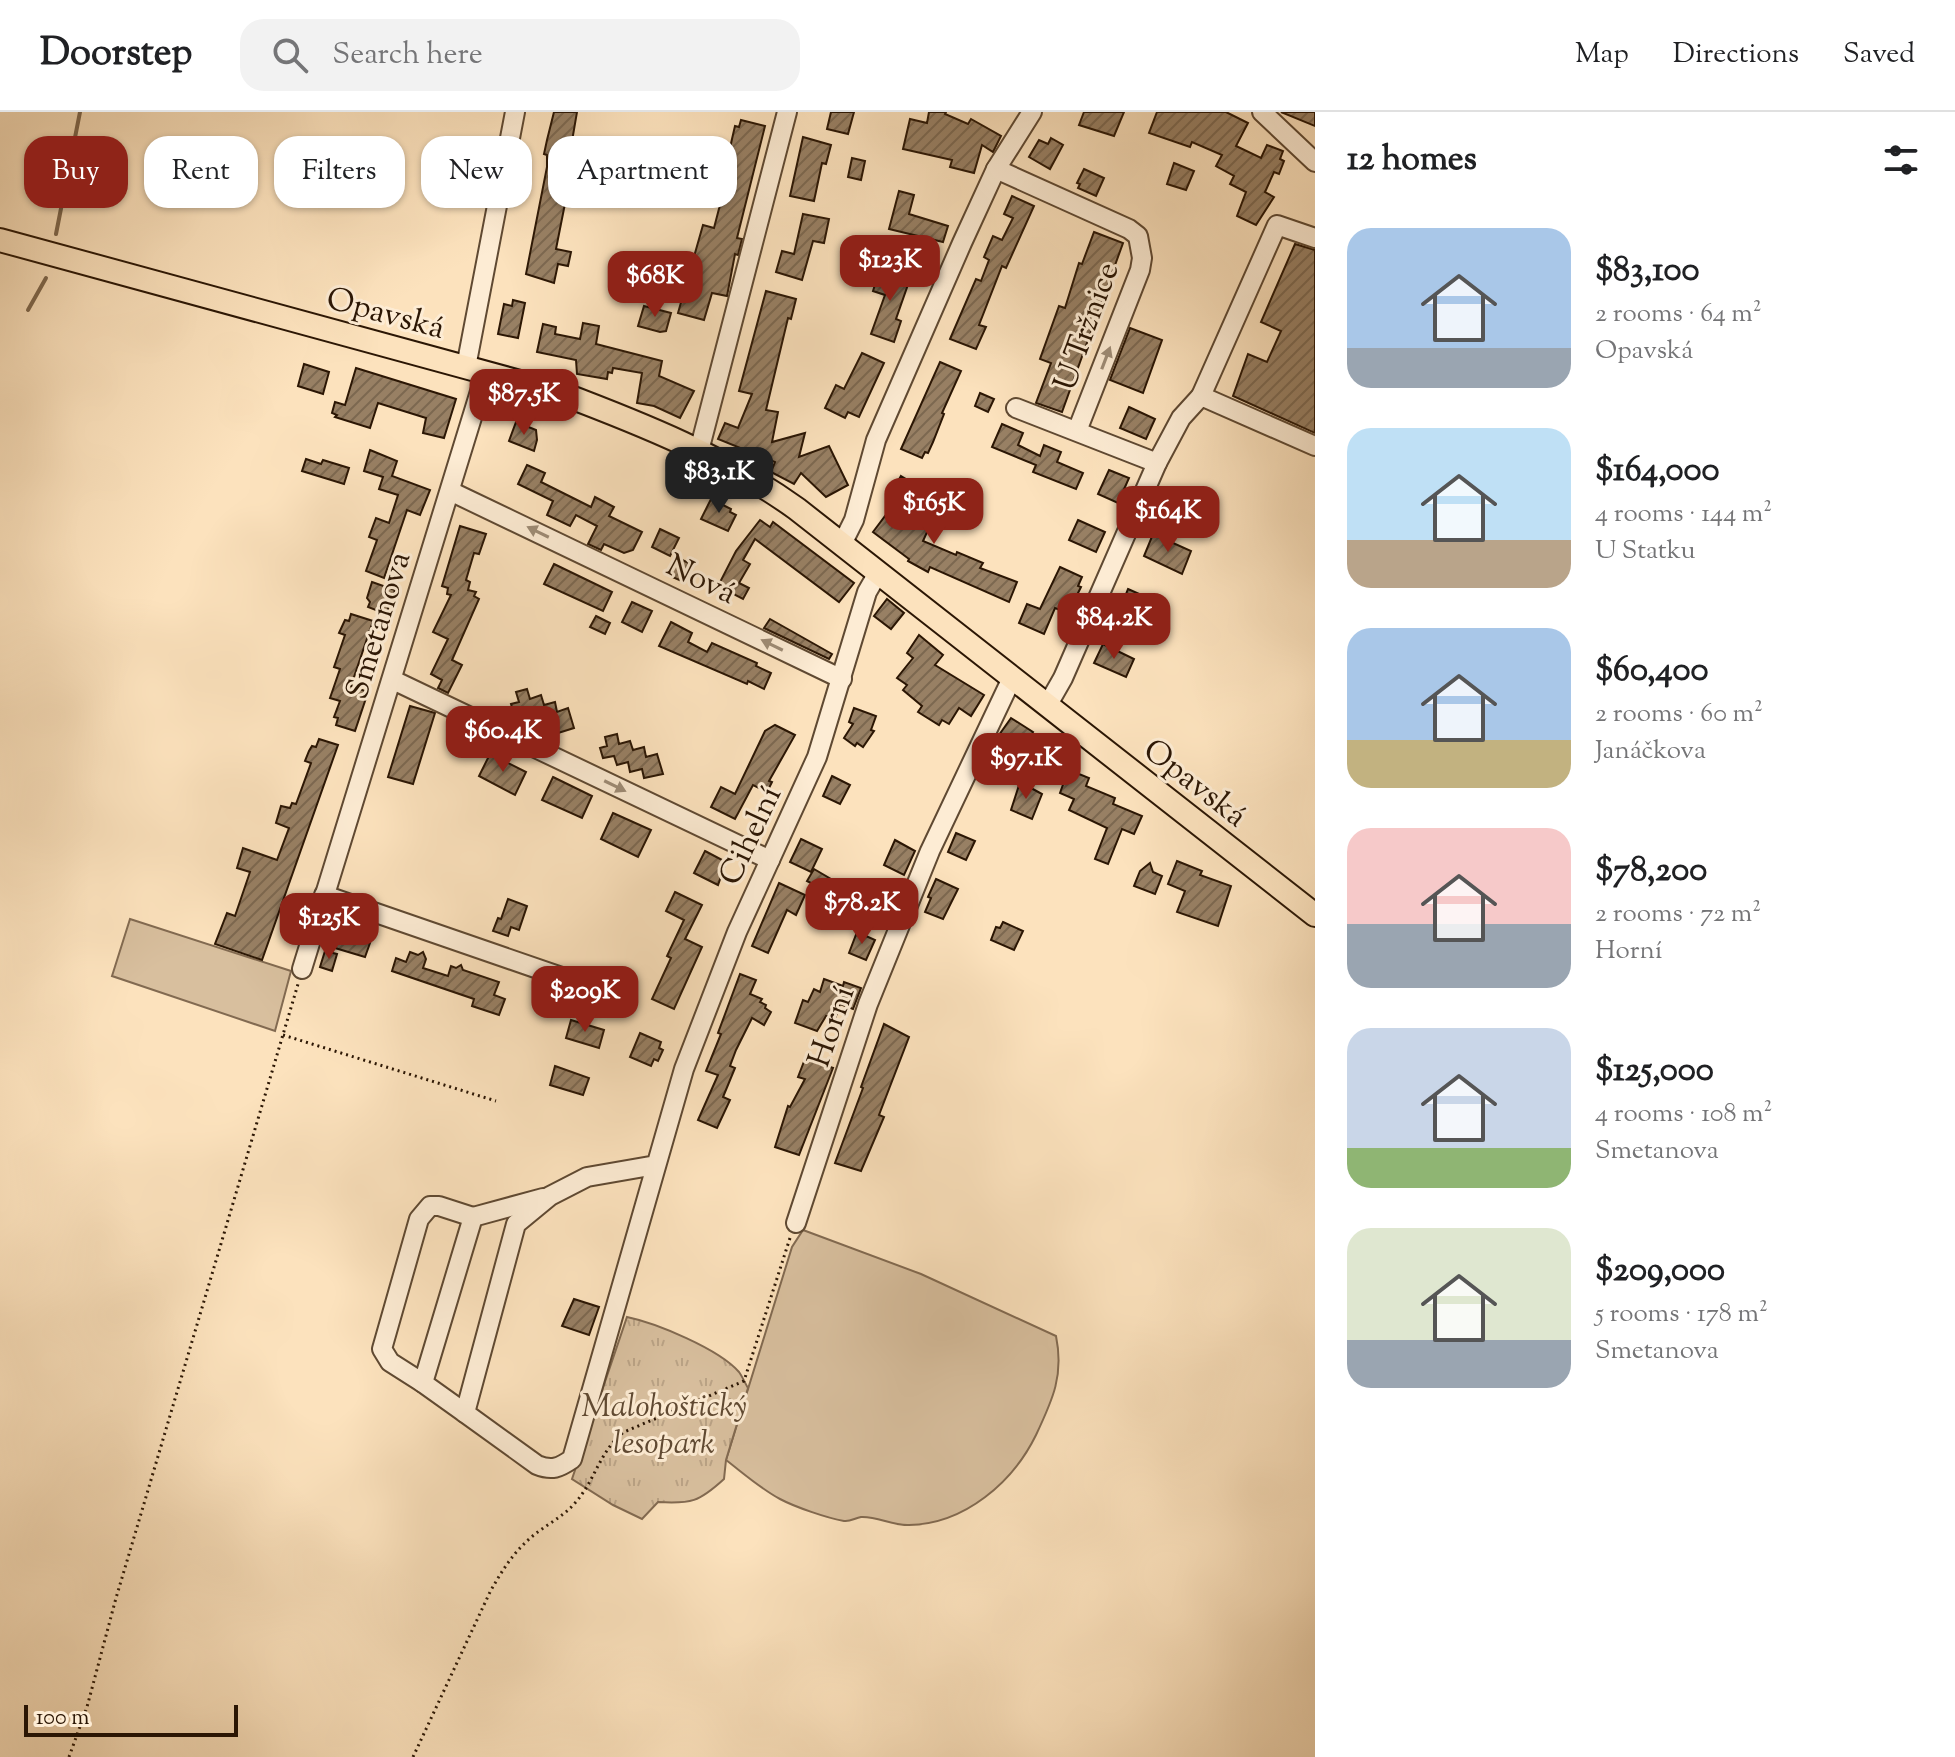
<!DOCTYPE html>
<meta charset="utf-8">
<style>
:root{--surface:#fff;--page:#f2f2f2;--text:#202124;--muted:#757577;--line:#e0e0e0;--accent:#8f2418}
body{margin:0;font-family:"Sorts Mill Goudy",serif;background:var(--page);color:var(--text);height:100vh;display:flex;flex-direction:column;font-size:30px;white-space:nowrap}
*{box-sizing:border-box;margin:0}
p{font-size:26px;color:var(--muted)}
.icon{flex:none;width:44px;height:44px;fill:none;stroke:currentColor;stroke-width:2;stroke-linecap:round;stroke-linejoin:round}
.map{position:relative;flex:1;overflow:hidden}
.details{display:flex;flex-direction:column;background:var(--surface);width:640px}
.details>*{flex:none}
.banner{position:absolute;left:24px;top:24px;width:760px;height:72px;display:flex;gap:16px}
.scale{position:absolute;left:24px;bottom:20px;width:214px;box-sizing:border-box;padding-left:8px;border:4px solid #2b1604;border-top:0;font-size:22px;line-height:28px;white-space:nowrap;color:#2b1604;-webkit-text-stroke:6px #fdecd4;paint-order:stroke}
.price{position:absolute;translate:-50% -68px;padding:0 18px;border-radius:16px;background:var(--accent);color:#fff;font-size:26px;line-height:52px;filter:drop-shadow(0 2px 4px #0008)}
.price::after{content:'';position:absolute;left:50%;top:48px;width:24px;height:18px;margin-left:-12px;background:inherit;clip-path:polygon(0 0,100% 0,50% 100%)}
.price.selected{background:#222;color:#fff}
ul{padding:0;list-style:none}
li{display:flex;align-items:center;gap:24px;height:200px;padding:0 32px}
li span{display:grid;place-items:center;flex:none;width:224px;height:160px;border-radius:24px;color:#555}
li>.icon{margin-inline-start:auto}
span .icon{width:96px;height:96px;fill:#fffc;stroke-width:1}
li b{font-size:34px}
h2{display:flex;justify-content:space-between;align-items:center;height:96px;padding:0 32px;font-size:34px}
.pill{padding:0 28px;border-radius:24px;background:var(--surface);box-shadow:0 2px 6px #0004;font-size:28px;line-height:72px}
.pill.selected{background:var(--accent);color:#fff}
header{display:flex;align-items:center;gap:48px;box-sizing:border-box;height:112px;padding:0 40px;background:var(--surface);border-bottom:2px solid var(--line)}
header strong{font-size:38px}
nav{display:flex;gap:44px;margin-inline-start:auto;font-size:28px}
.search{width:560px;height:72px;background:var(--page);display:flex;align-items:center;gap:20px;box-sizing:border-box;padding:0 28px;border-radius:24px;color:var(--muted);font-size:30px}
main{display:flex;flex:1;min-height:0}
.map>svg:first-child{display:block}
</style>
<header>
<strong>Doorstep</strong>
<div class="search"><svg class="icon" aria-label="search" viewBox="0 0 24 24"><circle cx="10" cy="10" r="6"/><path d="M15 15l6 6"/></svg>Search here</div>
<nav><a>Map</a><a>Directions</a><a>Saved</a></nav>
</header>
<main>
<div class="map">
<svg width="1315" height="1645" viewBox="0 0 1315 1645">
<defs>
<pattern id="park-tufts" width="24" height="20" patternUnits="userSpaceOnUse" patternTransform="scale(2)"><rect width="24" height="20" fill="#d8bf9e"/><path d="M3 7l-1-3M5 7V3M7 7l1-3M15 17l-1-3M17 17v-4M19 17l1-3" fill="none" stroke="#baa386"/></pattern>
<pattern id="building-hatch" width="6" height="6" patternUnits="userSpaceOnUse" patternTransform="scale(2)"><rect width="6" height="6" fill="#988064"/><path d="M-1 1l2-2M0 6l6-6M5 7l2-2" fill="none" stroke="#7c6850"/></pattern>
</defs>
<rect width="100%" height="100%" fill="#fce2bd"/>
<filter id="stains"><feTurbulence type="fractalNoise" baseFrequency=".0025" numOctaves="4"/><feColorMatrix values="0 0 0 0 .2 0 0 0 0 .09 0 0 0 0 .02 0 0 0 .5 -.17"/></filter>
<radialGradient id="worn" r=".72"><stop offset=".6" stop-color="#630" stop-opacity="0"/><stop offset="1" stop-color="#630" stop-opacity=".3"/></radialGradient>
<g fill="#d8bf9e" stroke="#826a51" stroke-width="2">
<polygon points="130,807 291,859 275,919 112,864"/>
<path d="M 803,1118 L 921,1162 L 1056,1224 C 1064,1263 1053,1287 1036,1323 C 1013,1370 965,1412 909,1413 C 893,1414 877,1404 861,1405 C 855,1406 850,1410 844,1409 C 827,1406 795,1395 780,1387 C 761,1377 743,1361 726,1348 L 792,1135 Z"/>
</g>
<path fill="url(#park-tufts)" stroke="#826a51" stroke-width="2" d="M 627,1205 C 656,1211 719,1237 739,1260 C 742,1264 745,1271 748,1276 L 726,1348 L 724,1367 C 699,1390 691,1392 658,1390 L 642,1407 L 613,1393 L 572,1367 Z"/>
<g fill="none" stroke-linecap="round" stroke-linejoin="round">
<g stroke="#7e674d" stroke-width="4">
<polyline points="56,122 80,0"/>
<polyline points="28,198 46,166"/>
</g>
</g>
<g fill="url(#building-hatch)" stroke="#2b1604" stroke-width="2">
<polygon points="554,0 577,0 572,29 577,31 556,137 571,140 568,154 558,152 554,171 526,162 547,55 547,43 544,42 547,28"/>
<polygon points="831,0 854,0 848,22 827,17"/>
<polygon points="929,0 946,0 945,2 968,12 971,7 1001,24 993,40 982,33 974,61 950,55 952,48 903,37 910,7 927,11"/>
<polygon points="1084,0 1124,0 1114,24 1079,13"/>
<polygon points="1157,0 1226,0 1248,11 1236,34 1261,46 1267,33 1283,39 1280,47 1284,49 1279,62 1274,60 1265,80 1274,85 1256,113 1237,104 1246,80 1230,72 1234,64 1216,54 1222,43 1192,30 1190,35 1149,21"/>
<polygon points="1281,0 1315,0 1315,14"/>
<polygon points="741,8 765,14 737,126 742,127 738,143 735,142 727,184 712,181 704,208 678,201 703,113 714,116 721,89 724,89 730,65 724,64 732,27 735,14 739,15"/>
<polygon points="803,25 831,33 826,52 822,51 814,89 790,84"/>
<polygon points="1051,26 1063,33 1050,57 1029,45 1039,28 1048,32"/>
<polygon points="852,46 865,49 861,68 848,65"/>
<polygon points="1174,51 1194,59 1186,78 1167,72"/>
<polygon points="1084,57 1104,66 1096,84 1078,76 1080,72 1077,71"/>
<polygon points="899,79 914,83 909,102 948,114 943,130 889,117"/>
<polygon points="1012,84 1034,94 1006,156 1002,154 979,213 986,215 976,237 950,227 976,167 981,169 989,148 984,145 993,124 1002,128 1013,106 1004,102"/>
<polygon points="803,102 829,107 824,131 813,129 802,168 776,160 782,139 794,142"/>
<polygon points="1094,120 1123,131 1062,300 1036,291 1051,251 1040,247 1059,194 1065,196 1079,151 1082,152"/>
<polygon points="1295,132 1315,138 1315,321 1233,284 1248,242 1267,250 1281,219 1261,210"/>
<polygon points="898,156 912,161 896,207 901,209 894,230 871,222 885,183 873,179 879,160 894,165"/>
<polygon points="766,179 796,187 791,207 788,206 766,298 778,300 772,330 805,321 799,345 829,334 848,373 826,385 801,361 794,372 771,360 775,350 718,327 725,311 738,316 752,282 739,279"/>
<polygon points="513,188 525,191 518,226 498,222 504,192 512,194"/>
<polygon points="644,194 671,201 666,219 660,220 638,214"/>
<polygon points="583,211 599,214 596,232 662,249 659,264 694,279 680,306 654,294 637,291 642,261 613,256 612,261 608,260 607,267 577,262 576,248 537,240 543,212 556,215 555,222 580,227"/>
<polygon points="1130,216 1162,228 1143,281 1110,268"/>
<polygon points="862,241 884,251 859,305 848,300 845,306 825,296 836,273 844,277"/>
<polygon points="940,250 961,259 942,301 944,302 933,330 928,341 925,340 922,346 901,337"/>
<polygon points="304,252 329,260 323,282 298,274"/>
<polygon points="356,256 456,287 444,326 423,321 426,306 378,291 370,316 335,305 337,303 332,301 335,290 345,293"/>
<polygon points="980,281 994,287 988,300 975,294"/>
<polygon points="1129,295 1155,307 1146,327 1120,316"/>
<polygon points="516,310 536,318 537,328 534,339 509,329"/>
<polygon points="1002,312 1023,321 1018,333 1040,344 1044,333 1061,340 1057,350 1083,361 1076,377 1033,360 1036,353 992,335"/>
<polygon points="370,338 397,349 392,364 430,378 420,403 407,398 384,466 366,459 377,428 369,425 376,406 389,411 398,383 379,377 383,365 364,359"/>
<polygon points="306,347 321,352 323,348 349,356 344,372 302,359"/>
<polygon points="527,353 545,361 541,370 591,395 595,385 614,395 609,404 642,420 633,438 624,441 604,432 601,438 588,432 597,414 576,403 570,414 547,403 553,389 518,372"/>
<polygon points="1109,358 1129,366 1118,391 1098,382"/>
<polygon points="901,364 921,376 909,400 932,409 923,429 956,443 957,440 983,451 980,456 1017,470 1009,490 930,455 928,460 908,449 909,447 873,420 897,388 890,383"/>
<polygon points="711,387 731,397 730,400 736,403 728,419 701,407"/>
<polygon points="760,408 770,415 773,410 854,471 839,490 755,427 743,448 750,452 739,471 749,476 743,487 718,474 736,439"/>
<polygon points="1078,408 1105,420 1096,440 1069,428"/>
<polygon points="460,414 486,422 479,442 474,441 466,468 470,470 468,478 476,480 474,484 479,487 452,548 462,553 448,581 438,576 442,568 431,562 448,527 433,520 451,483 447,482 448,476 442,474"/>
<polygon points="660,417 679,426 670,444 652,435"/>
<polygon points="1153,422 1191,439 1182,462 1144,444"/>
<polygon points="678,446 693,453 684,470 670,464"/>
<polygon points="554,452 612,480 603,499 544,472"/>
<polygon points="1060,455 1082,465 1078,474 1081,475 1068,501 1055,496 1044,522 1019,511 1027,492 1040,497"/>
<polygon points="372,470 395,478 386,502 368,495 370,490 367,486"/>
<polygon points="1128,477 1166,494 1157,517 1119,500"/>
<polygon points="887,487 904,501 891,517 874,504"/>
<polygon points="632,490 652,499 642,520 622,510"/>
<polygon points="351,502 373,509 351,574 368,580 355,619 336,613 338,606 334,605 340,589 330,586 340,557 334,555 345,523 339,521 345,508 349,509"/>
<polygon points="596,504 610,511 605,522 590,515"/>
<polygon points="770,507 832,542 829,547 764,516"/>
<polygon points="671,510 692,521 688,530 707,540 712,531 757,551 756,554 771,561 764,577 748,569 747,572 659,534"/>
<polygon points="919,523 943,543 935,553 984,583 971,604 959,596 949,612 942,608 939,613 918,600 922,594 903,578 907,573 897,566 913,546 907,541"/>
<polygon points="1103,532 1134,547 1126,565 1094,551"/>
<polygon points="527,577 530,587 541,583 544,593 555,590 557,600 568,596 574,616 555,622 553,612 541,615 539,606 528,609 525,599 514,602 511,592 519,590 516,580"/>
<polygon points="410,594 435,601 413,672 388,665"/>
<polygon points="854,596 876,604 871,618 874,619 863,635 857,631 855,634 844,626 853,612 849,610"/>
<polygon points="1011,606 1033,620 1019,642 1006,634 1009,630 999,623"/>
<polygon points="775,613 795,623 769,669 772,670 767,680 753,673 735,707 711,695 721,675 735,682 765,619"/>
<polygon points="617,622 619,632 630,629 633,638 644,635 646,645 657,642 663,662 644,666 642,657 630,660 628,650 617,653 614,644 603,646 600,636 607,634 605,625"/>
<polygon points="319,627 338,633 262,848 215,832 227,801 235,804 250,760 237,756 243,736 277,748 289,716 276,711 281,694 290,696 292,691 296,692 311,651 305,649 309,639 312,634 316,635"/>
<polygon points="490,642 526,660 515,683 479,664"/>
<polygon points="1074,660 1089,666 1086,674 1115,686 1113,692 1142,704 1134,722 1122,717 1108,752 1095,747 1107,716 1069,698 1074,687 1060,681 1065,667 1070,669"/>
<polygon points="832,664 850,673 840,692 823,684"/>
<polygon points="553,665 592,684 582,706 542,688"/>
<polygon points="1020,670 1042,682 1032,707 1011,698"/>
<polygon points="613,701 651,718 638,745 601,727"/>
<polygon points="956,721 975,729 966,748 948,740"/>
<polygon points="801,727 822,737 811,760 790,750"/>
<polygon points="895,728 915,739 904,763 884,753"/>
<polygon points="705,739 726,750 718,773 694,761"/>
<polygon points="1177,749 1202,759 1200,763 1231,774 1218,814 1177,800 1185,779 1168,772"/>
<polygon points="1150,751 1153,760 1162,764 1155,782 1134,774 1140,759"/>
<polygon points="814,757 841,773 836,784 807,769"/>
<polygon points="936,767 958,777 943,807 925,800 931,786 928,785"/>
<polygon points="779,771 805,783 796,803 787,798 768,841 752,834"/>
<polygon points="875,779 893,787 885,805 867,797"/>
<polygon points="675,780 702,793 685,827 702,835 674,897 652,887 671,846 667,844 684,808 666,799"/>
<polygon points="508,787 527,794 519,818 511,815 508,824 493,819 498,806 501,807"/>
<polygon points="1003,810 1023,819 1014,838 991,828 996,815 1000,816"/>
<polygon points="347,814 351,815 355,821 353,826 370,831 365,845 335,836 340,817"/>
<polygon points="857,820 875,828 866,848 849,841"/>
<polygon points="325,839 337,842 332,859 320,855"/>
<polygon points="410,840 418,843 423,840 426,847 423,856 448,864 451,854 456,856 461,853 463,858 499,870 494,883 505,887 499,903 472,894 474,887 392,859 396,846 406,850"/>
<polygon points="740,862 756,868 750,882 762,887 760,890 766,893 765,896 771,900 764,913 752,906 736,938 730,954 735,956 723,985 730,988 717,1016 698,1008 718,963 706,959 721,922 718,921"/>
<polygon points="824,867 843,874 844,870 861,876 853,897 840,892 835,907 826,904 817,919 795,911 803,888 808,890 814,877 820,880"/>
<polygon points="571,908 604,918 599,936 566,926"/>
<polygon points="884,912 909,925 879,1003 884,1005 861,1059 835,1051 863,976 861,975"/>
<polygon points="640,921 661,930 659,936 663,938 658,949 654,947 651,954 630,945"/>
<polygon points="805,947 833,956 799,1043 775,1035 788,994 790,995 805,967 798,965"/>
<polygon points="555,954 589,966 583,983 550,973"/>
<polygon points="574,1187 599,1195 589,1223 562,1214"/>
</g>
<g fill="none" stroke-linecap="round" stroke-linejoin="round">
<defs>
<g id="minor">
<polyline points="1262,0 1315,50"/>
<polyline points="996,57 1129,117 1138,124 1142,146 1140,158 1077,319"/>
<polyline points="466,255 515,0"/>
<polyline points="1201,284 1277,113 1315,126"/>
<polyline points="1016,296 1157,351 1063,566 1047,594"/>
<polyline points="699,339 787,0"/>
<polyline points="1157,351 1181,306 1201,284 1315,334"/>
<polyline points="450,379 842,567"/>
<polyline points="842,432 854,408 876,328 962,131 996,57 1032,0"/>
<polyline points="393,568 770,748"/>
<polyline points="324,783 573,869"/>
<polyline points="302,857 486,260"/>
<path d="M 656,1053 L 587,1065 L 550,1084 L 516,1112 L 465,1301 L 537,1353 C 552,1359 559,1356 572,1347 L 684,957 L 737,820 L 817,645 L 867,480 L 878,461"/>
<polyline points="796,1111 868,892 930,739 1012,566"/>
<polyline points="423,1271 390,1250 382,1237 419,1107 430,1094 439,1094 473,1105"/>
<polyline points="465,1301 423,1271 473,1105 543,1086"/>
</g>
<path id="major" d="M 0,128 L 560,281 C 642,312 725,345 797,397 L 1315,803"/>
</defs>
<use href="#minor" stroke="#5f4932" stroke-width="22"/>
<use href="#major" stroke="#2b1604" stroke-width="26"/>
<g stroke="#2b1604" stroke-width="3" stroke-dasharray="2 4" stroke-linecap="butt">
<polyline points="283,923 496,989"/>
<polyline points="69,1645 87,1595 116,1486 298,872"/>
<path d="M 413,1645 L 490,1480 C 500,1462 511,1444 526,1430 C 541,1415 561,1407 575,1391 C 595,1369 600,1338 624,1320 L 744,1269 L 790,1126"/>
</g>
<use href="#minor" stroke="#fdecd4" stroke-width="18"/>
<use href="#major" stroke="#fce2bd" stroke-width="22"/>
</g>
<defs><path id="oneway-solid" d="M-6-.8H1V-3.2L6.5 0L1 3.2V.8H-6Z" transform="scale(2)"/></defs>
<g fill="#9e8c76">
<use href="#oneway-solid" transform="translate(1106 246) rotate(-69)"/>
<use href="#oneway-solid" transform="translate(538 420) rotate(-154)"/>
<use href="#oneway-solid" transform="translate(772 533) rotate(-154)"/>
<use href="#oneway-solid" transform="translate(615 674) rotate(26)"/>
</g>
<g text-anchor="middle" stroke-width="6" stroke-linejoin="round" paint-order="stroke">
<g font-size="32" fill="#2b1604" stroke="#fdecd4">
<text transform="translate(386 200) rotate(15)" y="11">Opavská</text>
<text transform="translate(1085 214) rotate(-70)" y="11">U Tržnice</text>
<text transform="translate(702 466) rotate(26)" y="11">Nová</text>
<text transform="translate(377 513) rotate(-73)" y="11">Smetanova</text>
<text transform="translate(1196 670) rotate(38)" y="11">Opavská</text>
<text transform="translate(749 723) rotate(-65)" y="11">Cihelní</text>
<text transform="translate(830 914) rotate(-71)" y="11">Horní</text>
</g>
<g font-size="32" font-style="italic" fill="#5f4932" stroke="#fdecd4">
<text x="664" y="1304">Malohoštický<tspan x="664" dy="37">lesopark</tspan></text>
</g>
</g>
<rect width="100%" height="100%" filter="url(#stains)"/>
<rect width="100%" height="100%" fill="url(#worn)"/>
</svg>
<div class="scale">100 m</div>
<b class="price" style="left:890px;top:191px">$123K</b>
<b class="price" style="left:655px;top:207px">$68K</b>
<b class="price" style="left:524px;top:325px">$87.5K</b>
<b class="price selected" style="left:719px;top:403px">$83.1K</b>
<b class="price" style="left:934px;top:434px">$165K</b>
<b class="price" style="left:1168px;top:442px">$164K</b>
<b class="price" style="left:1114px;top:549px">$84.2K</b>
<b class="price" style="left:503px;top:662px">$60.4K</b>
<b class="price" style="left:1026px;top:689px">$97.1K</b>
<b class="price" style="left:862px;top:834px">$78.2K</b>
<b class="price" style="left:329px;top:849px">$125K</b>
<b class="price" style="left:585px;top:922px">$209K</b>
<div class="banner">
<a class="pill selected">Buy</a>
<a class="pill">Rent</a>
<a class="pill">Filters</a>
<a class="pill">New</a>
<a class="pill">Apartment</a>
</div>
</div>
<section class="details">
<h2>12 homes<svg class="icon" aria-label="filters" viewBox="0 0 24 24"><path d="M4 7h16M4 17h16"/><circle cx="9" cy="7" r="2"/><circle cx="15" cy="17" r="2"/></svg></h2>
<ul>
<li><span style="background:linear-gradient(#a9c7e8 75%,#9aa5b1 0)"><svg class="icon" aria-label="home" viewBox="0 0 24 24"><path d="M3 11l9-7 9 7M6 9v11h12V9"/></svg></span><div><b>$83,100</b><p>2 rooms · 64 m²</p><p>Opavská</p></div></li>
<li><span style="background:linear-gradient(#bfe0f5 70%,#b9a48a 0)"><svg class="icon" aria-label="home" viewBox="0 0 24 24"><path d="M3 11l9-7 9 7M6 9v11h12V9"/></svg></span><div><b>$164,000</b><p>4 rooms · 144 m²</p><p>U Statku</p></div></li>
<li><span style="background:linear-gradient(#a9c7e8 70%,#c2b280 0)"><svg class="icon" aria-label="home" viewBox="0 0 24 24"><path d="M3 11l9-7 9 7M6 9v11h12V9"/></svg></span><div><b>$60,400</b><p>2 rooms · 60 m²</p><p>Janáčkova</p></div></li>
<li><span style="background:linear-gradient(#f6c9c9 60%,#9aa5b1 0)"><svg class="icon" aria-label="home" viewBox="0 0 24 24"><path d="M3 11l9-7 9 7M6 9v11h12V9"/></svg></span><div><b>$78,200</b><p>2 rooms · 72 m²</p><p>Horní</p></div></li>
<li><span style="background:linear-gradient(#c9d6e8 75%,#8fb573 0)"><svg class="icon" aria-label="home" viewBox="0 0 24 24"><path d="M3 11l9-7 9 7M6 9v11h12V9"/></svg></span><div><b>$125,000</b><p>4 rooms · 108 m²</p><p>Smetanova</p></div></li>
<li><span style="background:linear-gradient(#dfe7d0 70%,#9aa5b1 0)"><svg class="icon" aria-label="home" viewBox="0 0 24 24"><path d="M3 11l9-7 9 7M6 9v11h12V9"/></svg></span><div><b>$209,000</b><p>5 rooms · 178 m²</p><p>Smetanova</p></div></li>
</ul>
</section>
</main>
